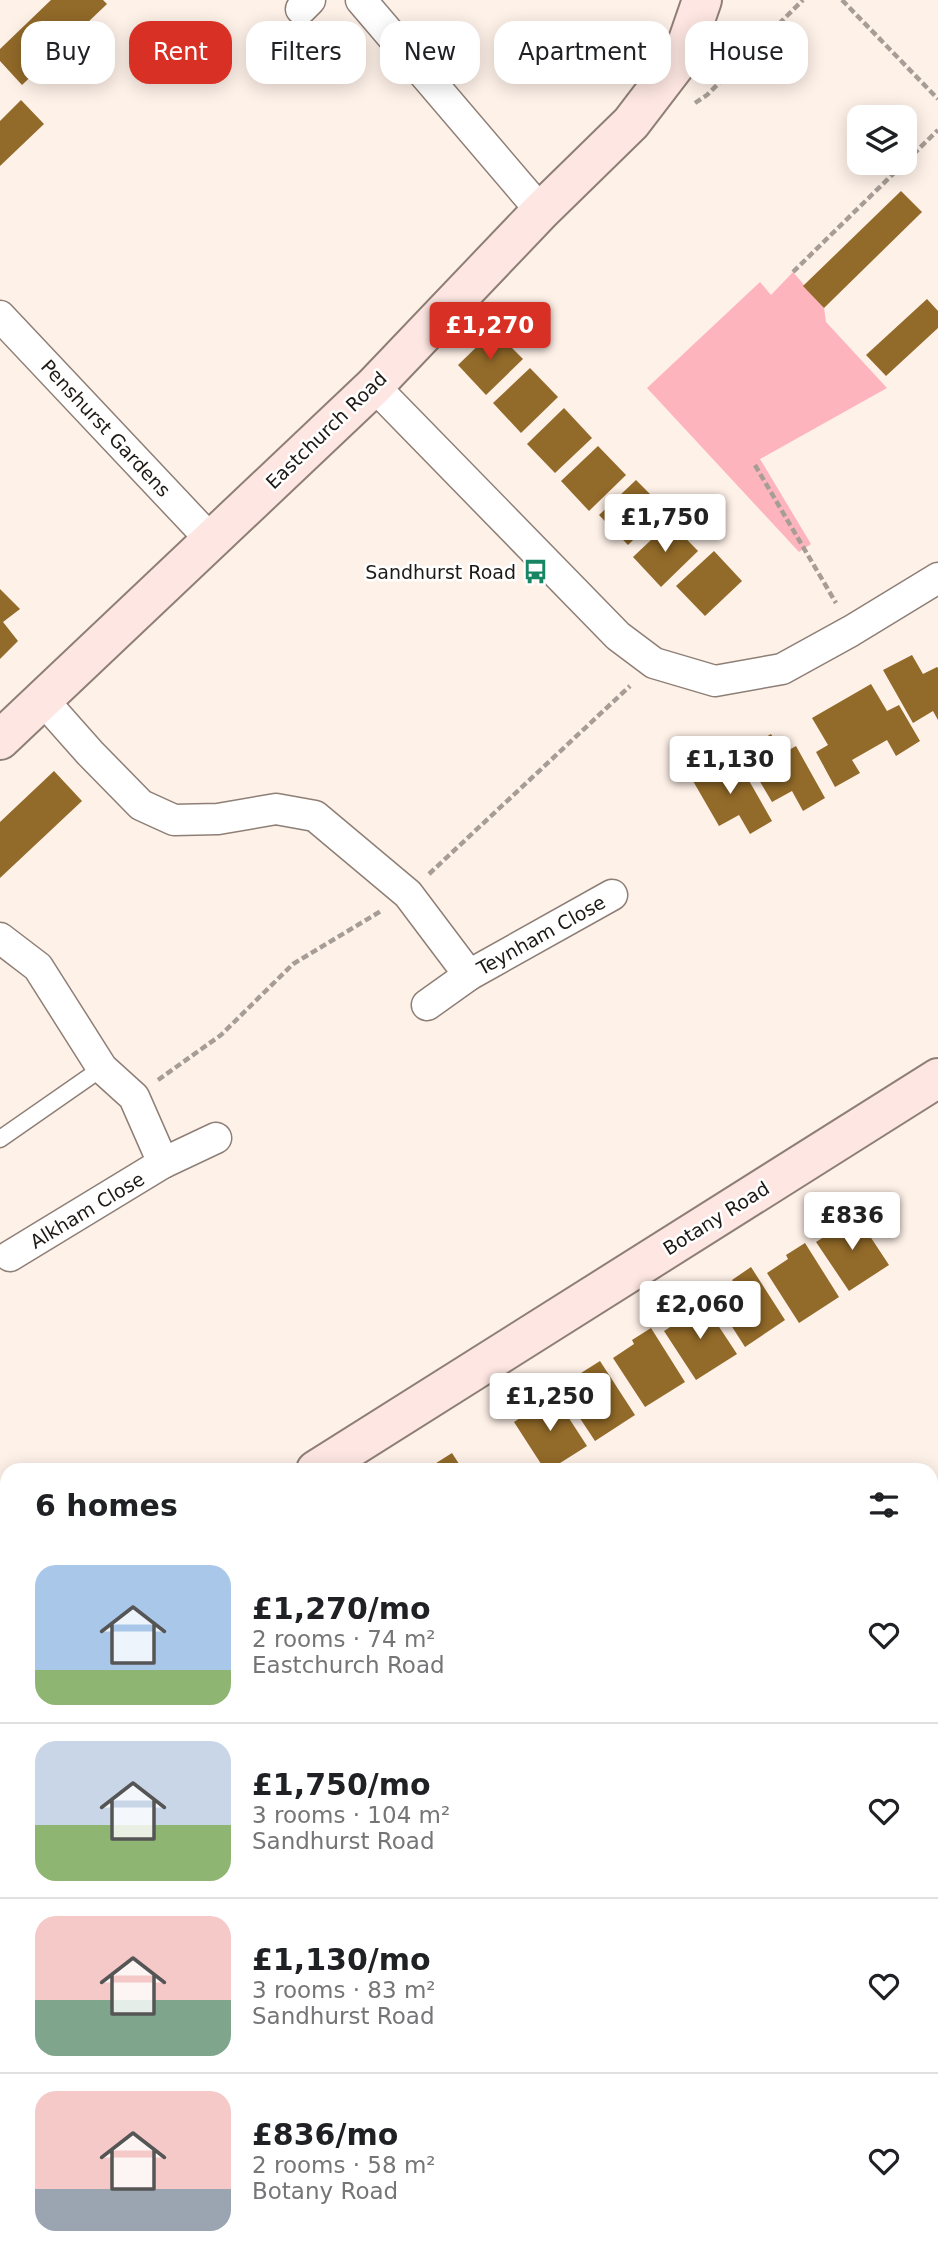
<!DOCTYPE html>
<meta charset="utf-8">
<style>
:root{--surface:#fff;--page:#f2f2f2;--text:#202124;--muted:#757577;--line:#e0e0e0;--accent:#d93025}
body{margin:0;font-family:"DejaVu Sans",sans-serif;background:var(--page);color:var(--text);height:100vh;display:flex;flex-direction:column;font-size:26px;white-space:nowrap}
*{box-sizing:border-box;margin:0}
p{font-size:23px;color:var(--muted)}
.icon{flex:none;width:38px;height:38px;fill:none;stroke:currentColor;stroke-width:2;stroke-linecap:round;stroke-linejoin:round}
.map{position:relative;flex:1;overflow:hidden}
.drawer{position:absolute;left:0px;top:1463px;width:938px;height:798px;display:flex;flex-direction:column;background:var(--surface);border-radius:21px 21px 0 0;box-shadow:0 4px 18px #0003}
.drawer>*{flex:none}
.hud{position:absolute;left:21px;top:21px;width:896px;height:63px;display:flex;gap:14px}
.fabs{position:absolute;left:847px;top:105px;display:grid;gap:14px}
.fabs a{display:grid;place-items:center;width:70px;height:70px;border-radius:14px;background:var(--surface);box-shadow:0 4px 18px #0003;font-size:35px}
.price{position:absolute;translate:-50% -60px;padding:0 16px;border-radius:7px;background:#fff;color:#222;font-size:23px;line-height:46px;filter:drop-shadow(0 2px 4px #0008)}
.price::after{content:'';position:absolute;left:50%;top:42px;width:21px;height:16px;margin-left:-10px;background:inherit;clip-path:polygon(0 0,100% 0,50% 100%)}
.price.selected{background:var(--accent);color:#fff}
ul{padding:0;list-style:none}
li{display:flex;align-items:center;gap:21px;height:175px;padding:0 35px}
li+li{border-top:2px solid var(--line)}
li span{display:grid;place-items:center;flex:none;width:196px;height:140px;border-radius:21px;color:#555}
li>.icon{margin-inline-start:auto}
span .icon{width:84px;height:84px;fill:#fffc;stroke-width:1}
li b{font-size:30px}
h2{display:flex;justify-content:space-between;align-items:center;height:84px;padding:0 35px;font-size:30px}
.pill{padding:0 24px;border-radius:21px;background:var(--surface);box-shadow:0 4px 18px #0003;font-size:24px;line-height:63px}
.pill.selected{background:var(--accent);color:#fff}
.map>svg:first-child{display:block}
</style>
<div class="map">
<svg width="938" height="2261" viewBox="0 0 938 2261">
<rect width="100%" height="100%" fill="#fef1e8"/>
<polygon fill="#fdb4bd" points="793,272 824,308 826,322 887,388 760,459 811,544 799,552 647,388 760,282 771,295"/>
<g fill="#926a29">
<polygon points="51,0 103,0 107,4 22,85 0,61 0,49"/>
<polygon points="21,100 44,124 0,166 0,121"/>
<polygon points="901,191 922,212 824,308 803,286"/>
<polygon points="927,299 938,311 938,328 886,376 866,355"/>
<polygon points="494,330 523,359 486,395 458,365"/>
<polygon points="530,368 558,397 521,433 493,403"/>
<polygon points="564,408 592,438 555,473 527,444"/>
<polygon points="598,446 626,475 589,511 561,481"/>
<polygon points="636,480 665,509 628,545 599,515"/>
<polygon points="670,522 698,551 661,587 633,557"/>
<polygon points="714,551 742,581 705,616 676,586"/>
<polygon points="0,589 20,609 3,622 18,641 0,659"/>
<polygon points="912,655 923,674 937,667 938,668 938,720 933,711 913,723 883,670"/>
<polygon points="871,684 887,711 899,705 920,741 896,756 887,740 852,760 860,773 835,787 816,752 828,745 812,718"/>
<polygon points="771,734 782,754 796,746 825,798 803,811 792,791 772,802 742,751"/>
<polygon points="718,758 729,778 743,770 772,821 750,834 739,815 719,826 689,774"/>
<polygon points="54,771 82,801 0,878 0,822"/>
<polygon points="854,1212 889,1265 849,1291 816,1242 838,1228 835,1224"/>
<polygon points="805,1243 839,1297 799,1323 767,1273 788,1259 786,1255"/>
<polygon points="751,1267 785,1320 745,1347 713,1297 734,1283 732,1280"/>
<polygon points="702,1301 737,1354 696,1380 664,1331 686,1317 683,1313"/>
<polygon points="651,1328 685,1382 645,1407 613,1358 634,1344 632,1340"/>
<polygon points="600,1361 635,1415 595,1441 562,1391 583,1377 581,1373"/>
<polygon points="552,1392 587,1446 549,1470 545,1470 514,1422 535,1408 533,1404"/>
<polygon points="452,1453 463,1470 435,1470 433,1465"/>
<polygon points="95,1463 100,1470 85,1470"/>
<polygon points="938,2162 938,2198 931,2187 931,2166"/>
<polygon points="799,2254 810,2254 814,2261 785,2261"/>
</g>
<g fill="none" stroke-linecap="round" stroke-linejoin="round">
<defs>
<polyline id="lane" points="0,1139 102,1068"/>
<g id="street">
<polyline points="361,0 541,211"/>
<polyline points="301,9 310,0"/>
<polyline points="0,316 211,540"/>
<polyline points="374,386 618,636 654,663 715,681 782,669 851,631 938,578"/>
<polyline points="43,700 90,753 141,805 174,820 218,819 276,809 315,816 408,894 469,975"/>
<polyline points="0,938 38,967 102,1068 134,1097 163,1163"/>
<polyline points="427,1005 469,975 612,895"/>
<polyline points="10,1256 163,1163 216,1138"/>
<polyline points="931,1839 938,1835"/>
<polyline points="877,2254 881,2261"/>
<polyline points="220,2261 232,2254"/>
</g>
<g id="secondary">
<polyline points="0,740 374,386 541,211 631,123 683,55 702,0"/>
<polyline points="316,1470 938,1078"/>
<polyline points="0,1669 7,1664"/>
</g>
</defs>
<use href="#lane" stroke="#8e7f76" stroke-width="19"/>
<use href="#street" stroke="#8e7f76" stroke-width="33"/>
<use href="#secondary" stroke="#8e7f76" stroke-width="42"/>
<g stroke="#a69d96" stroke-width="4.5" stroke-dasharray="7 3.5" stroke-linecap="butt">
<polyline points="842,0 938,99"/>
<polyline points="695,103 707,95 803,0"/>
<polyline points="793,272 938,130"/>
<polyline points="755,465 836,603"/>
<polyline points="429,874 630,686"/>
<polyline points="158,1080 221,1035 293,964 381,911"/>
</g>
<use href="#lane" stroke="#fff" stroke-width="16"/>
<use href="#street" stroke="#fff" stroke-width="30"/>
<use href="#secondary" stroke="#fee7e2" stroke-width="38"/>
</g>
<defs>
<symbol id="bus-bare" viewBox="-9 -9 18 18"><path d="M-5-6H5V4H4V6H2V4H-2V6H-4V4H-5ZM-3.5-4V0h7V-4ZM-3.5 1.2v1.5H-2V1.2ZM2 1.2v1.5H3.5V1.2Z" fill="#198663" stroke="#fff" stroke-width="2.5" paint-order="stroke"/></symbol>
</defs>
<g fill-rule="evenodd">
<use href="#bus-bare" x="518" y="554" width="35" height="35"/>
</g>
<g text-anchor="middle" stroke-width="5" stroke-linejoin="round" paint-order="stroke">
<g font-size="19" fill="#1e1915" stroke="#fff">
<text transform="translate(106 428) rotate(47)" y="7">Penshurst Gardens</text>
<text transform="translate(326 430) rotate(-44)" y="7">Eastchurch Road</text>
<text transform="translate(541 935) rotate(-29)" y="7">Teynham Close</text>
<text transform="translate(87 1210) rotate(-31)" y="7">Alkham Close</text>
<text transform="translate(716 1218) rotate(-32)" y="7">Botany Road</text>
</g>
<g font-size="19" fill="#1e1915" stroke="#fff" text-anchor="end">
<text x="516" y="579">Sandhurst Road</text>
</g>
</g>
</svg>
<div class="fabs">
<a><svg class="icon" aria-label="layers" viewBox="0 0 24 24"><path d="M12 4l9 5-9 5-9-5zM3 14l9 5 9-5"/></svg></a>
</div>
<b class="price selected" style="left:490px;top:362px">£1,270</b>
<b class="price" style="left:665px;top:554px">£1,750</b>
<b class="price" style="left:730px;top:796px">£1,130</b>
<b class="price" style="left:852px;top:1252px">£836</b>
<b class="price" style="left:700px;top:1341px">£2,060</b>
<b class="price" style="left:550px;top:1433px">£1,250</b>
<div class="hud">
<a class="pill">Buy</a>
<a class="pill selected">Rent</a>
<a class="pill">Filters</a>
<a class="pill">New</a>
<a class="pill">Apartment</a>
<a class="pill">House</a>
</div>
<section class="drawer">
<h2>6 homes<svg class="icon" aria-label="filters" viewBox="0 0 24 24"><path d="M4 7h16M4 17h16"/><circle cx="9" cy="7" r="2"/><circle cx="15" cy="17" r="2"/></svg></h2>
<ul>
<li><span style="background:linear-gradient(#a9c7e8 75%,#8fb573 0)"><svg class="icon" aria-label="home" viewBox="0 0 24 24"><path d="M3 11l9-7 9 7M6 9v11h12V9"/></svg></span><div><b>£1,270/mo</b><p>2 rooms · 74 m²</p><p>Eastchurch Road</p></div><svg class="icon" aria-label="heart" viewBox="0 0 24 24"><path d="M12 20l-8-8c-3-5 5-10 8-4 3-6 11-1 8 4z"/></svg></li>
<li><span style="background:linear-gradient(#c9d6e8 60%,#8fb573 0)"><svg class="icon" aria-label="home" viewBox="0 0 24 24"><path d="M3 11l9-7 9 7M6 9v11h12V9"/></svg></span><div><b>£1,750/mo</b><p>3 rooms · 104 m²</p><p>Sandhurst Road</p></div><svg class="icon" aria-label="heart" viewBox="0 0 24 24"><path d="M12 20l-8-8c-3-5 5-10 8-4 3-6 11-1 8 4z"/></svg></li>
<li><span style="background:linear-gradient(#f6c9c9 60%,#7fa58c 0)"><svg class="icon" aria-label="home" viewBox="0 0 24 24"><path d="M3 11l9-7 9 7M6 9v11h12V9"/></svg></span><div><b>£1,130/mo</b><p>3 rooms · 83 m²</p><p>Sandhurst Road</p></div><svg class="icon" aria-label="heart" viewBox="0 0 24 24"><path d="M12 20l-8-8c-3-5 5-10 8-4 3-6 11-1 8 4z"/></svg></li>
<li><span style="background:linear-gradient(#f6c9c9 70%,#9aa5b1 0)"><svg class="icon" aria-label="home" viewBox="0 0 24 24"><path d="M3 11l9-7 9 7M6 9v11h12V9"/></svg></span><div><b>£836/mo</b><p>2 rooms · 58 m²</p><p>Botany Road</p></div><svg class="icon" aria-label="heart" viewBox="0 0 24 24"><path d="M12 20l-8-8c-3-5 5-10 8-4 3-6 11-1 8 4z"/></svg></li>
</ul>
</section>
</div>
